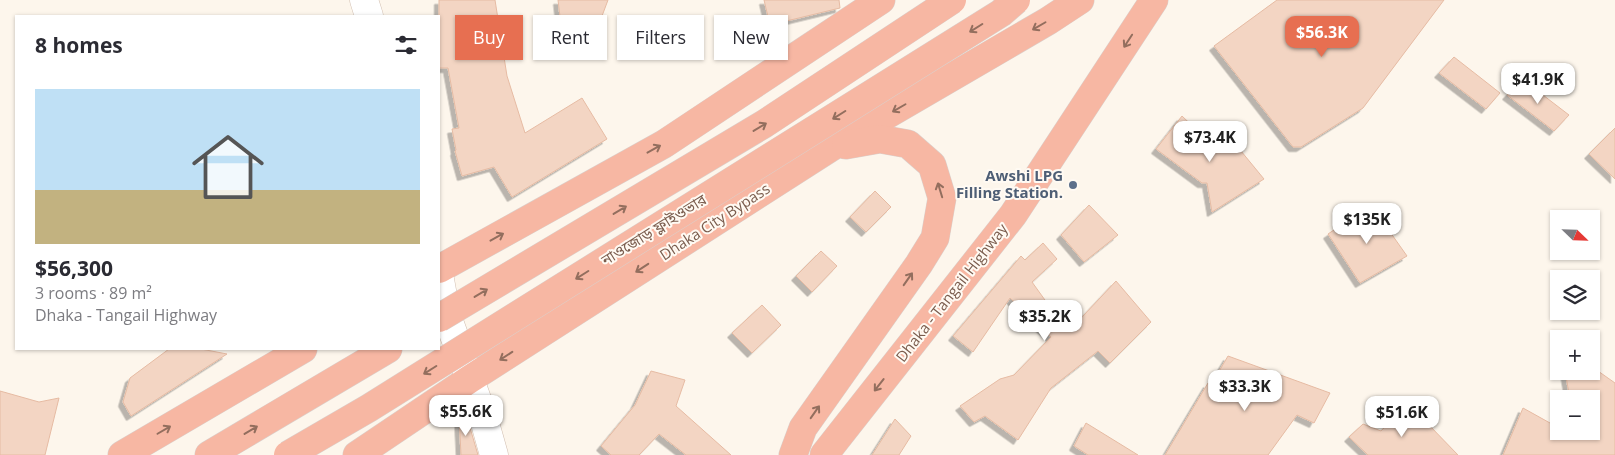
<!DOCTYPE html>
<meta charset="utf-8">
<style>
:root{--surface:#fff;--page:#f7f7f7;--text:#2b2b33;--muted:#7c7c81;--accent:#e76f51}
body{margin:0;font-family:"Open Sans","Noto Sans Bengali",sans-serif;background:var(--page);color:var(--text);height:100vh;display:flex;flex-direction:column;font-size:19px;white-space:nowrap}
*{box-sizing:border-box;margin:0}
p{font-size:16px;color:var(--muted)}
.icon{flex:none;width:28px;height:28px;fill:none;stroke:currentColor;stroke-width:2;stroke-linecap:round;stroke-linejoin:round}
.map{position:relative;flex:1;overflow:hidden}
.panel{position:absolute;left:15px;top:15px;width:425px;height:335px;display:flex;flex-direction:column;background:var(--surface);border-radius:0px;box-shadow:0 1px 4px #0004}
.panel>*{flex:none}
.guide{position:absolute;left:455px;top:15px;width:475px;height:45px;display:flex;gap:10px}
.needle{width:32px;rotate:113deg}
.fabs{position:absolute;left:1550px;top:210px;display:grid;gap:10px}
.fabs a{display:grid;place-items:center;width:50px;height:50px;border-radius:0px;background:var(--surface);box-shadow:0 1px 4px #0004;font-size:25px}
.price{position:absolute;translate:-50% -42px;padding:0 11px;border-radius:10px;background:#fff;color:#222;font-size:16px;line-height:32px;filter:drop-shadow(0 1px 2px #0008)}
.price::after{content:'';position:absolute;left:50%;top:30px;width:15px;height:11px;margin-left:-8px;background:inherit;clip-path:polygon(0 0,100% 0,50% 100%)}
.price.selected{background:var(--accent);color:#fff}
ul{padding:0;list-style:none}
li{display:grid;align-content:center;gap:10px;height:265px;padding:0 20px}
li span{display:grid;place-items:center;height:155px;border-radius:0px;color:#555}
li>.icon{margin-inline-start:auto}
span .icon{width:90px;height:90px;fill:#fffc;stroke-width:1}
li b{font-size:21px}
h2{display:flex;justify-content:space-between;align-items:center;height:60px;padding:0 20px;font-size:21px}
.tag{padding:0 18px;border-radius:0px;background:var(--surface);box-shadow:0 1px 4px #0004;font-size:18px;line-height:45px}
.tag.selected{background:var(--accent);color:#fff}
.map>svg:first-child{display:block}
</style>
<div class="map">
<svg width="1615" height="455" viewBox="0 0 1615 455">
<defs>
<filter id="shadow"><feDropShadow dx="-4.5" dy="4.5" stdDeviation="0" flood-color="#0004"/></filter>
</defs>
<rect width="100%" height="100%" fill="#fdf6ec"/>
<g fill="#f3d5c3" stroke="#e6bba3" filter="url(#shadow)">
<polygon points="439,0 495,0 507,76 525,133 582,98 607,139 512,197 494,167 462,176 455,151 456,150 452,129 459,128 448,68 439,68"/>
<polygon points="558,0 608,0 596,32 584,28 585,50 564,50"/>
<polygon points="764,0 839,0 840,8 770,25"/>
<polygon points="1277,0 1444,0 1363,108 1301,147 1293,147 1214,46"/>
<polygon points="1454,57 1500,93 1486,109 1439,73"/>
<polygon points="1522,79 1569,115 1554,131 1507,95"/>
<polygon points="1182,116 1221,153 1229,144 1241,151 1264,179 1212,212 1207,183 1202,183 1156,149"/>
<polygon points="1615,128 1615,179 1589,154"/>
<polygon points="875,191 891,207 866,232 850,217"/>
<polygon points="1089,205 1118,235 1084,262 1061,235"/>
<polygon points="1371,205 1407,256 1360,283 1328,234"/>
<polygon points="1043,243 1057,259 1032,282 1068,332 1116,281 1151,322 1110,363 1098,351 1051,388 1018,440 985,416 974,422 960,406 1000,379 1014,375 1051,337 1010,298 973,352 953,336 1021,256 1025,260"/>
<polygon points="821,251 837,266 812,292 796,276"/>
<polygon points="762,305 781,325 752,353 732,333"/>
<polygon points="169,349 201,349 227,354 131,416 123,402 130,378"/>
<polygon points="1228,356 1330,393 1314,423 1297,415 1268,455 1165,455 1208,383 1211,385"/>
<polygon points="651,371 685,380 676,406 731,455 686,455 659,434 639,455 611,455 601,446 635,405"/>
<polygon points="1565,371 1598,371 1615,383 1615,455 1503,455 1523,408 1559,428 1559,431 1564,431 1576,439 1575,431 1591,431 1591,399 1570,399"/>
<polygon points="0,391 39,402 59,398 45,455 0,455"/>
<polygon points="1406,405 1425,427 1428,424 1458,455 1368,455 1349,437 1363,424 1381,431"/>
<polygon points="459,414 466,414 478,455 461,455"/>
<polygon points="895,419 911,436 899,455 872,455"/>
<polygon points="1086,423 1138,455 1088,455 1074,446"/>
</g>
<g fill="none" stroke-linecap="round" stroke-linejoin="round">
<defs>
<g id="street">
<polyline points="364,0 369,16"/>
<polyline points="439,274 446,313 483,416 494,455"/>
</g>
<g id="highway">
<polyline points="439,269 664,144 881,0"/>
<polyline points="122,455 303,349"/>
<polyline points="209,455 388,349"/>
<polyline points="357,455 470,379 830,148 1048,21 1080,0"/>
<polyline points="793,455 803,428 919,264 935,238 942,198 932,165 908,144 880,139 846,145"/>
<polyline points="824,455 1013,215 1154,0"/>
</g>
</defs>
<use href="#street" stroke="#d1beb0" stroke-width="29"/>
<use href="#highway" stroke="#dad1cd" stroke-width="29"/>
<use href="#street" stroke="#fff" stroke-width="28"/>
<use href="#highway" stroke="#f7b7a3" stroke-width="28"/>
<defs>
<g id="highway-bridge">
<polyline points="439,318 764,124 952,0"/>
<polyline points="288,455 369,408 1001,13 1016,0"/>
</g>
</defs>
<use href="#highway-bridge" stroke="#dad1cd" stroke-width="29" stroke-linecap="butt"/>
<use href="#highway-bridge" stroke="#f7b7a3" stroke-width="28"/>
</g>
<defs><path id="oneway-shaft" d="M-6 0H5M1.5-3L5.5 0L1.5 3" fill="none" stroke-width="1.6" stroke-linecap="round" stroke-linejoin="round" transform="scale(1.25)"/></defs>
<g stroke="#936e5e">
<use href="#oneway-shaft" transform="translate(1039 26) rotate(150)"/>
<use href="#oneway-shaft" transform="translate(976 28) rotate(148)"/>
<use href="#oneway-shaft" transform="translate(1128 41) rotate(123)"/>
<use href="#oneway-shaft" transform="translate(899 108) rotate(150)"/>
<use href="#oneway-shaft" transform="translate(839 115) rotate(148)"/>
<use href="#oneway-shaft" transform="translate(760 127) rotate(-31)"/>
<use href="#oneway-shaft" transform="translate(654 149) rotate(-29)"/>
<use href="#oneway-shaft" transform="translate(940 190) rotate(-107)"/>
<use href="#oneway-shaft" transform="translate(620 210) rotate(-31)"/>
<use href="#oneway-shaft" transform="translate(497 237) rotate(-29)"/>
<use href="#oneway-shaft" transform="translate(642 268) rotate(147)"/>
<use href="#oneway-shaft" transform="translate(582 275) rotate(148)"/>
<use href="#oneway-shaft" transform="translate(908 279) rotate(-55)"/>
<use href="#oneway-shaft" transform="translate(481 293) rotate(-31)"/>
<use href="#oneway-shaft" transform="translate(506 356) rotate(147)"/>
<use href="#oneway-shaft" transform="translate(430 370) rotate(148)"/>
<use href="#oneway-shaft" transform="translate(879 385) rotate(128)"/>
<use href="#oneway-shaft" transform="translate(815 412) rotate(-55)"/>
<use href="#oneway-shaft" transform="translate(164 430) rotate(-30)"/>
<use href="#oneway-shaft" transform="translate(251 430) rotate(-31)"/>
</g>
<circle fill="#5c6f8a" stroke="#fffaf3" stroke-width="2" cx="1073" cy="185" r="5"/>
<g text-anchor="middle" stroke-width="4" stroke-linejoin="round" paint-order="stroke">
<g font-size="15" font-weight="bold" fill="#4e5e75" stroke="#fffaf3" text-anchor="end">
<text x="1063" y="181">Awshi LPG<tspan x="1063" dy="17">Filling Station.</tspan></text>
</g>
<g font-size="15" fill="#7a5c4d" stroke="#fffaf3">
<text transform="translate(715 222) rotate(-33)" y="5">Dhaka City Bypass</text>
<text transform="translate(654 230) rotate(-32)" y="5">নাওজোড় ফ্লাইওভার</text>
<text transform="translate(952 293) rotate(-52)" y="5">Dhaka - Tangail Highway</text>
</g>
</g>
</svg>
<div class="fabs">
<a><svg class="needle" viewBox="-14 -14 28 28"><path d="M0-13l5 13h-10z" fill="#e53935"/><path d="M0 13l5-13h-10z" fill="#7c7c81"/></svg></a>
<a><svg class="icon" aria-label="layers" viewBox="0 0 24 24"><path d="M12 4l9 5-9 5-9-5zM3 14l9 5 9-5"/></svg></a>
<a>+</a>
<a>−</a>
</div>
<b class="price selected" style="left:1322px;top:58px">$56.3K</b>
<b class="price" style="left:1538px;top:105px">$41.9K</b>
<b class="price" style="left:1210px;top:163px">$73.4K</b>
<b class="price" style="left:1367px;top:245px">$135K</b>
<b class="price" style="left:1045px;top:342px">$35.2K</b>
<b class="price" style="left:1245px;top:412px">$33.3K</b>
<b class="price" style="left:466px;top:437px">$55.6K</b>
<b class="price" style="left:1402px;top:438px">$51.6K</b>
<div class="guide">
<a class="tag selected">Buy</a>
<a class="tag">Rent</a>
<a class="tag">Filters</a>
<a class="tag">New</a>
</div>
<section class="panel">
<h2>8 homes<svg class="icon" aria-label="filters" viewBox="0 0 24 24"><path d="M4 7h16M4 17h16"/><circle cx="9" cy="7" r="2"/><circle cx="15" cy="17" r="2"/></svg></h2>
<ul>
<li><span style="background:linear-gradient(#bfe0f5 65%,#c2b280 0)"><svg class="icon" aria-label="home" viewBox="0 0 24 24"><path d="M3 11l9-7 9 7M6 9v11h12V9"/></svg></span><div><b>$56,300</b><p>3 rooms · 89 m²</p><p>Dhaka - Tangail Highway</p></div></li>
</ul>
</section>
</div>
